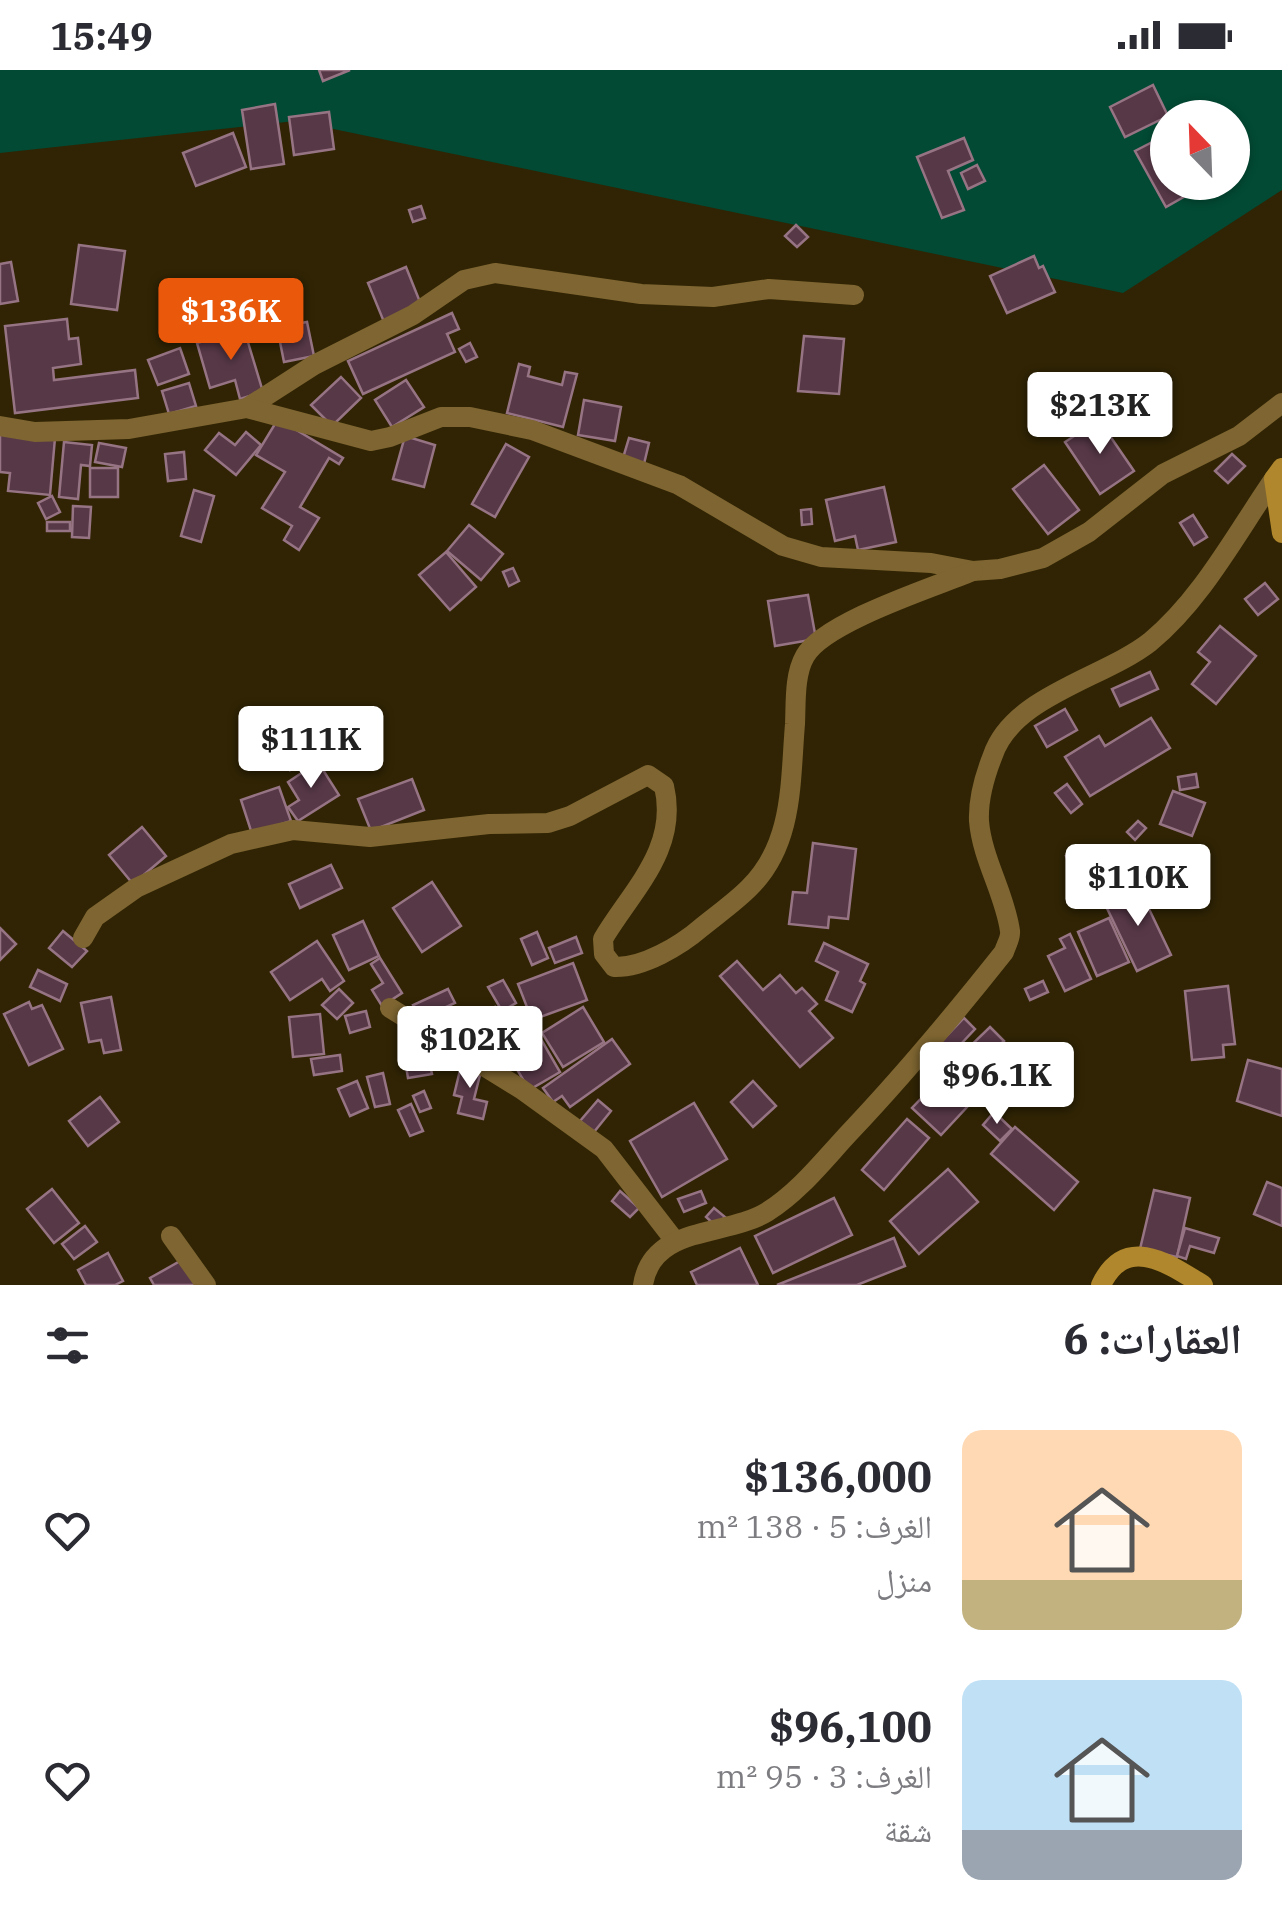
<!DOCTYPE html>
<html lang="ar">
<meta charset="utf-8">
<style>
:root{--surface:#fff;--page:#f7f7f7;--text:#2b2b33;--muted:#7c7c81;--accent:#ea580c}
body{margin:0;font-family:"IBM Plex Serif","Noto Naskh Arabic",serif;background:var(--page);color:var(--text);direction:rtl;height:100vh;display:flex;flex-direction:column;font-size:38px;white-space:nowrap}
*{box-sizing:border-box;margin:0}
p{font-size:32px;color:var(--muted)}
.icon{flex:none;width:55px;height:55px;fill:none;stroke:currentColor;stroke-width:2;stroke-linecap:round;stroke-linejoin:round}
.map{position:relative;height:1215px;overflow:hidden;direction:ltr}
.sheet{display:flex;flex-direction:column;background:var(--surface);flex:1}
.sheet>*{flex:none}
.needle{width:65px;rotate:337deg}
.buttons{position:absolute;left:1150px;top:30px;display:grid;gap:20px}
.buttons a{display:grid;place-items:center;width:100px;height:100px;border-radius:50%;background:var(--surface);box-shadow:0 2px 8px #0004;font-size:50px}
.price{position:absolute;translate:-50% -85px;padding:0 22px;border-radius:10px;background:#fff;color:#222;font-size:32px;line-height:65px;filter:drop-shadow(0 2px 5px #0008)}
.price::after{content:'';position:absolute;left:50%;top:60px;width:30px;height:22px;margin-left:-15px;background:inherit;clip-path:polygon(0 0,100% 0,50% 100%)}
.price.on{background:var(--accent);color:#fff}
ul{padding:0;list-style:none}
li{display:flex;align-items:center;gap:30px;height:250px;padding:0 40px}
li span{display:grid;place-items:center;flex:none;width:280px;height:200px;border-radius:20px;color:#555}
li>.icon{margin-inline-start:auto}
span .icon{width:120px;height:120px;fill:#fffc;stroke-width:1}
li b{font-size:42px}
h2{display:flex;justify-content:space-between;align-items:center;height:120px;padding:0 40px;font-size:42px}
.status{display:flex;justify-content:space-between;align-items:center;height:70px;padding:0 50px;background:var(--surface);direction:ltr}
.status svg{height:28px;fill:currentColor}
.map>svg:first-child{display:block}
</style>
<div class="status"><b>15:49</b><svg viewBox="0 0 49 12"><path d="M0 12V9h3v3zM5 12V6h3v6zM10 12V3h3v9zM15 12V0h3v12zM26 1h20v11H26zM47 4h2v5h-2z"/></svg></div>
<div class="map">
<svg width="1282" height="1215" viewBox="0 0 1282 1215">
<rect width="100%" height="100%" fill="#302404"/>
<path fill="#024a33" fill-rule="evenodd" d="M 0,0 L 1282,0 L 1282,120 L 1123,223 L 295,51 L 0,83 ZM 1168,48 L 1232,48 L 1232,112 L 1168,112 Z"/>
<g fill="#573847" stroke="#977484" stroke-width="2.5">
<polygon points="319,0 350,0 323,11"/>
<polygon points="1153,15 1168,46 1125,67 1110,37"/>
<polygon points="275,34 284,94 251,99 242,40"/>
<polygon points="329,42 334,79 294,85 289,47"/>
<polygon points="233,63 246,97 196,116 183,83"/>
<polygon points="1168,64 1168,112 1210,112 1166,137 1135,81"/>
<polygon points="964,68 973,90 948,101 964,140 942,148 917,87"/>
<polygon points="977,95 985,111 968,119 961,103"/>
<polygon points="421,136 425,148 413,152 409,140"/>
<polygon points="796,155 808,167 797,177 785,166"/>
<polygon points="79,175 125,181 117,240 71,234"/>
<polygon points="1034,186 1039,198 1043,196 1055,222 1007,243 990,206"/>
<polygon points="11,192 18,231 0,234 0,194"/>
<polygon points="406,197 422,237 384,252 368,213"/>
<polygon points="216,226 229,258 197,271 184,238"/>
<polygon points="452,243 459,259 447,264 455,282 363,324 348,291"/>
<polygon points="67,249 69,269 78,268 81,294 53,298 54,310 135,300 138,328 15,343 5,256"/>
<polygon points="307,252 314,286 284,292 277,257"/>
<polygon points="244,259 263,322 240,329 235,310 210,318 197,273"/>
<polygon points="804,266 844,269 839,324 798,321"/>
<polygon points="470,273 477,287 466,292 459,279"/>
<polygon points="180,278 189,304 158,315 148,290"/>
<polygon points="519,294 530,297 528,306 562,315 565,302 577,304 563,357 507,343"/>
<polygon points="341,307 361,328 332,356 311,335"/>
<polygon points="406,310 424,337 392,357 375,330"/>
<polygon points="189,313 196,336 169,344 162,321"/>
<polygon points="584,330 621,337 615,371 578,365"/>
<polygon points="278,349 343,388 339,394 329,388 300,437 319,448 299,480 284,470 292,456 262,438 285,402 256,385"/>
<polygon points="1099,350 1134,401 1100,424 1065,372"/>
<polygon points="246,362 261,375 236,405 205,380 219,363 235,375"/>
<polygon points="0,364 55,368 50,425 8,421 10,403 0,402"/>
<polygon points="405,366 435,375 424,417 393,409"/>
<polygon points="629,368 649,373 644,394 623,388"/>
<polygon points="64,372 92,375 90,396 81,395 78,429 59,427"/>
<polygon points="99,373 126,378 122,397 95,392"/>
<polygon points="506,374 529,387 495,447 472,434"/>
<polygon points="184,382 186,409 168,411 165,384"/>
<polygon points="1232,384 1245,396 1228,413 1215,401"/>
<polygon points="1044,395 1079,440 1048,464 1013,419"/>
<rect x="90" y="398" width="28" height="29"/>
<polygon points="884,417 896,472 858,480 855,466 835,471 826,430"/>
<polygon points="194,420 214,426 201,472 181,466"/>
<polygon points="52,426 60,442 46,449 38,433"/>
<polygon points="73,436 91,437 89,468 72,467"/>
<polygon points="811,439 812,454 802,455 801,440"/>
<polygon points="1193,445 1207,467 1194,475 1180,453"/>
<rect x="47" y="452" width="23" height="9"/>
<polygon points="469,455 503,484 481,510 447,481"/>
<polygon points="446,482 476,517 450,540 419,505"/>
<polygon points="513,498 519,511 509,516 503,502"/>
<polygon points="1265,513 1278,529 1258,545 1245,529"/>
<polygon points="808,525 816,569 775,576 768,531"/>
<polygon points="1220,556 1256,586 1216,634 1192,614 1210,592 1198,582"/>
<polygon points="1150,602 1158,619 1120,636 1112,619"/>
<polygon points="1065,639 1077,660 1047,677 1035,656"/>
<polygon points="1151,648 1170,678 1090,726 1065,687 1099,666 1105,676"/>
<polygon points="300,676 307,692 290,700 282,684"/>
<polygon points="318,692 339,725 298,751 288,737 299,730 288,712"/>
<polygon points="1196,704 1198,717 1180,720 1178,707"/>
<polygon points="412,709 424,740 371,761 358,729"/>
<polygon points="1067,714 1082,734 1071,743 1055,723"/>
<polygon points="279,717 291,751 252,764 241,730"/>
<polygon points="1173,721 1205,733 1192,766 1160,754"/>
<polygon points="1138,751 1146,758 1135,770 1127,762"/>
<polygon points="142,757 166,786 133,814 109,785"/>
<polygon points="813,773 856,779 848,849 829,847 828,858 789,854 793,822 807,823"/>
<polygon points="1091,776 1101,802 1076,812 1066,786"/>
<polygon points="331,795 342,818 300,838 289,814"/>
<polygon points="432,812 461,856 422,882 393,838"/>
<polygon points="1139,818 1171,885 1137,901 1105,834"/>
<polygon points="1109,848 1129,892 1097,906 1078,862"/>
<polygon points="363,851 379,886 349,900 333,865"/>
<polygon points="0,858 16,874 0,890"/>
<polygon points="63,861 87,881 72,897 49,878"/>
<polygon points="537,862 548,888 532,895 521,869"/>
<polygon points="1070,864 1091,909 1065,921 1048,886 1065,878 1060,869"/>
<polygon points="576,867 582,883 555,893 549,878"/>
<polygon points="317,871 344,911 330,921 322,909 290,930 271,902"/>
<polygon points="824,873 868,894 860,911 865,914 852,942 826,930 838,902 816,891"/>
<polygon points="380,888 402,923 382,936 372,920 383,913 371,894"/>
<polygon points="737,891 763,920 780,905 796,923 802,918 817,934 809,941 833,968 800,997 720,906"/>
<polygon points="573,893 587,930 532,950 518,914"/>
<polygon points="38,900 67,914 60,931 30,917"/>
<polygon points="503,910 516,933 502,941 488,917"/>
<polygon points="1043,911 1048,922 1030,930 1025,919"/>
<polygon points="1228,916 1235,974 1223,975 1224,987 1192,990 1185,921"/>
<polygon points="339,919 353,933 337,949 322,935"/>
<polygon points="448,919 455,933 420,949 413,935"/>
<polygon points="111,927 121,980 104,983 101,970 89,972 81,933"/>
<polygon points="29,932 32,939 42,935 63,979 29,995 4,944"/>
<polygon points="495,937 515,977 495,987 476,946"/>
<polygon points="583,937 604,972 563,997 542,963"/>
<polygon points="366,941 370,957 350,963 345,946"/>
<polygon points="320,944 324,984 293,987 289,947"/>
<polygon points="964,948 975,959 942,994 930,983"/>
<polygon points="990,957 1004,971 973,1000 960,986"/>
<polygon points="612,969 630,994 570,1037 562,1026 553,1032 543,1018"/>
<polygon points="542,971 560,1002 529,1020 511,989"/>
<polygon points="426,975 432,1004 408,1008 403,979"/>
<polygon points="340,985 342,1001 314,1005 311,989"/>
<polygon points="1248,990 1282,999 1282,1046 1237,1031"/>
<polygon points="462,992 482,997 474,1029 487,1032 483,1049 458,1043 462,1027 454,1025"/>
<polygon points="383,1003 390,1034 375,1037 367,1007"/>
<polygon points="939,1010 967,1037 941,1065 912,1038"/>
<polygon points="357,1011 368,1038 350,1046 338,1019"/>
<polygon points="753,1011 776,1036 753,1057 731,1032"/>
<polygon points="424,1021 431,1038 420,1042 413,1026"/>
<polygon points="100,1027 119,1052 88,1076 69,1051"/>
<polygon points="598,1030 611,1041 594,1062 580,1051"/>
<polygon points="694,1033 727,1089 662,1127 630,1071"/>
<polygon points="411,1034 423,1061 410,1066 398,1040"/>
<polygon points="994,1042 1012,1059 1000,1071 983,1055"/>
<polygon points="907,1049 929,1068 884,1120 862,1100"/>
<polygon points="1015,1057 1078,1112 1054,1140 991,1084"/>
<polygon points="948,1099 978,1132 919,1184 890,1151"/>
<polygon points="1267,1112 1282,1118 1282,1156 1254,1144"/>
<polygon points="52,1119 79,1153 54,1173 27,1139"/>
<polygon points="1154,1120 1190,1128 1177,1187 1140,1179"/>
<polygon points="620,1121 639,1138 630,1147 612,1131"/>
<polygon points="701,1121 706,1133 684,1142 678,1129"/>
<polygon points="834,1128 852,1165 773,1203 755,1166"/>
<polygon points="714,1138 725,1147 716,1156 706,1147"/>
<polygon points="85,1156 97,1172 74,1189 62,1174"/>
<polygon points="1185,1158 1219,1168 1214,1183 1190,1176 1186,1189 1177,1186"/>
<polygon points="894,1168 905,1196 857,1215 777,1215"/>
<polygon points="740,1178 758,1215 697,1215 691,1202"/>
<polygon points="108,1183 123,1211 115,1215 86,1215 78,1200"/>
<polygon points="182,1190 196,1215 154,1215 150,1208"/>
</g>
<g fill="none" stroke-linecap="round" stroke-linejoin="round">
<g stroke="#7e6531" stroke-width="20">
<polyline points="247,338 314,295 413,245 464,210 495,203 641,224 713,227 769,219 854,225"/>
<polyline points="0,356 35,362 129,359 247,338 371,371 390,367 441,347 470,347 532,360 679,415 783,476 821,487 931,493 973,501 1000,499 1043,488 1089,462 1163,404 1239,366 1282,333"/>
<path d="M 83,868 L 95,847 L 136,818 L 231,774 L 293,760 L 370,767 L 489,754 L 548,753 L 570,746 L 648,705 L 664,716 C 679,779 632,820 603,869 L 604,884 L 614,897 C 643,898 680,876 702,857 C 718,844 735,832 749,818 C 794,774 790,712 795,654 C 796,634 794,605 805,586 C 824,552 934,517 973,501"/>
<polyline points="390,938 521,1019 604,1079 675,1171"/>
<polyline points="171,1166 206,1215"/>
<path d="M 643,1215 C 652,1155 726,1167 767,1142 C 799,1122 823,1091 849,1063 C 904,1005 954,945 1004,882 C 1006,875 1011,868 1010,861 C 1005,824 982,789 979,751 C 978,729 985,705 993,685 C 1013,626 1104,608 1150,572 C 1202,529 1236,464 1274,409"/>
</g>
<g stroke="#b0872c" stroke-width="20">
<polyline points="1282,398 1274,409 1282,463"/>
<path d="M 1101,1215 C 1126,1163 1169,1194 1203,1215"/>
</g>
</g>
</svg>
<div class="buttons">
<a><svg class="needle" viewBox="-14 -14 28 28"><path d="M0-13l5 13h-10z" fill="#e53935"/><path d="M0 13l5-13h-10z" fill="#7c7c81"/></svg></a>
</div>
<b class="price on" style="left:231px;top:293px">$136K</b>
<b class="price" style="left:1100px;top:387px">$213K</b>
<b class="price" style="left:311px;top:721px">$111K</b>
<b class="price" style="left:1138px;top:859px">$110K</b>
<b class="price" style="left:470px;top:1021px">$102K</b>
<b class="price" style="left:997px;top:1057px">$96.1K</b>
</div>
<section class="sheet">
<h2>العقارات: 6<svg class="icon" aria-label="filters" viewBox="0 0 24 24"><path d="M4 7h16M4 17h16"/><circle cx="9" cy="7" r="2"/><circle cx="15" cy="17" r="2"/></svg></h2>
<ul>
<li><span style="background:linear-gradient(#ffd9b3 75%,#c2b280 0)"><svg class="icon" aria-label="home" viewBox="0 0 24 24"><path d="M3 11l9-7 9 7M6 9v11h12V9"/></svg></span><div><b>$136,000</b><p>الغرف: 5 · 138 m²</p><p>منزل</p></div><svg class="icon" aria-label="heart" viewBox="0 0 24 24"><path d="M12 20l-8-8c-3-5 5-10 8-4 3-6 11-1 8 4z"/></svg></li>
<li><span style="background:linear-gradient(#bfe0f5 75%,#9aa5b1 0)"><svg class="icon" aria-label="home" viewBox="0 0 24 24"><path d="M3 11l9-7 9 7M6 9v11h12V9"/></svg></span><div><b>$96,100</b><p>الغرف: 3 · 95 m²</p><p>شقة</p></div><svg class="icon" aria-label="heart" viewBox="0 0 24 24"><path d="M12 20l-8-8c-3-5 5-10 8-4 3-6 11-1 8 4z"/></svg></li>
</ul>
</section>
